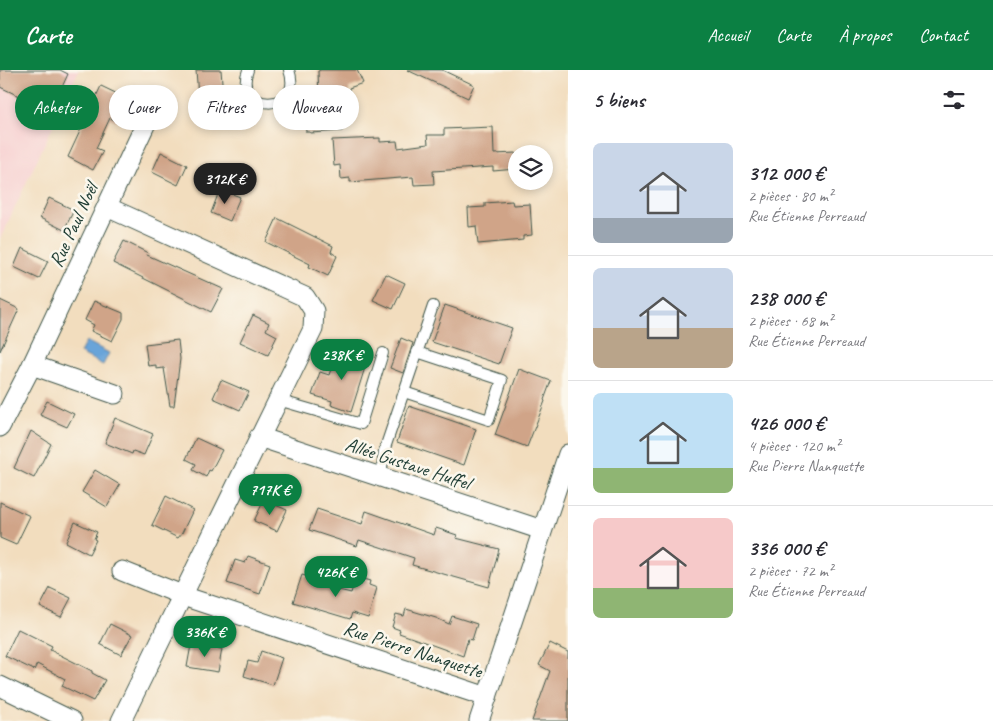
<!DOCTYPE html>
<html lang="fr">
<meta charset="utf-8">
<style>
:root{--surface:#fff;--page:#f2f2f3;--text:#2b2b33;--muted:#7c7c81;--line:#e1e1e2;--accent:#0b8043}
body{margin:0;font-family:Caveat,sans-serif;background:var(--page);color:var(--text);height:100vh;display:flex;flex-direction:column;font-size:19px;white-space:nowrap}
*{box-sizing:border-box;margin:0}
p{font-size:16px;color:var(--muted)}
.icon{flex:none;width:28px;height:28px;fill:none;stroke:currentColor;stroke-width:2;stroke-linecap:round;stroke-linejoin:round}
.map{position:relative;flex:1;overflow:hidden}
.side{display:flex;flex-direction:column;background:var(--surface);width:425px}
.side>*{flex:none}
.guide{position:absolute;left:15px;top:15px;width:475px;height:45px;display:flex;gap:10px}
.fabs{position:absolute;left:508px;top:75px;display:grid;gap:10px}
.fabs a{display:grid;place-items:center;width:45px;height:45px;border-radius:50%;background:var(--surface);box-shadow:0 2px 8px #0003;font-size:25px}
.price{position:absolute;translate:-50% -42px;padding:0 11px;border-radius:18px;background:var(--accent);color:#fff;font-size:16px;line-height:32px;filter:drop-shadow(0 1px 2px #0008)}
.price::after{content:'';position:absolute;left:50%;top:30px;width:15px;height:11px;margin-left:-8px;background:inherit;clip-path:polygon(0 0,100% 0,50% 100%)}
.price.on{background:#222;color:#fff}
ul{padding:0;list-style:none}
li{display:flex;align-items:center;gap:15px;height:125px;padding:0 25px}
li+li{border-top:1px solid var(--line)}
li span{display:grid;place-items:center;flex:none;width:140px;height:100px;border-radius:8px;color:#555}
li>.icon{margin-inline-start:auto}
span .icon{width:60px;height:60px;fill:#fffc;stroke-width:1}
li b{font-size:21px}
h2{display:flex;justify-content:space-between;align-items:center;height:60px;padding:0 25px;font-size:21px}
.chip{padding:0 18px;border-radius:22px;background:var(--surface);box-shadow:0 2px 8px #0003;font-size:18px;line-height:45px}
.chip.on{background:var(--accent);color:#fff}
header{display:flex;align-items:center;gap:30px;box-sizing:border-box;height:70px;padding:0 25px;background:var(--accent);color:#fff}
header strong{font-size:24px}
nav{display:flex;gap:28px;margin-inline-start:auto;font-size:18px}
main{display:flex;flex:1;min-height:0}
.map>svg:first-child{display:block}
</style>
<header>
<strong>Carte</strong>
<nav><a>Accueil</a><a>Carte</a><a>À propos</a><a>Contact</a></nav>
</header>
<main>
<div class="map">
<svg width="568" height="651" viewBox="0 0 568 651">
<rect width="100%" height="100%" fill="#fbf7ec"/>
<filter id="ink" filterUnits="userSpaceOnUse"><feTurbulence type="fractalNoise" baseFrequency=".02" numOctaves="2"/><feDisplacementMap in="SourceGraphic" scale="10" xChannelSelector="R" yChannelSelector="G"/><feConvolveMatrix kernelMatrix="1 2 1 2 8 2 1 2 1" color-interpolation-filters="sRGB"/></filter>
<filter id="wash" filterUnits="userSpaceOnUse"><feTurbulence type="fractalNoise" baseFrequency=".0096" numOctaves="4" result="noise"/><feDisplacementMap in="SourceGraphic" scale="20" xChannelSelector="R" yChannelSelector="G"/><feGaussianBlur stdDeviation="1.12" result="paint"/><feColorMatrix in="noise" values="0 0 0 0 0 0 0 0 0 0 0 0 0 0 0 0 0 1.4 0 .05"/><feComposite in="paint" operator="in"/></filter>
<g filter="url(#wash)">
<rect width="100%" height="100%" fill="#f2ddbe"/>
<polygon fill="#f7cfd0" points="0,0 79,0 0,169"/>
<polygon fill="#69a4d9" stroke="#447086" points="86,271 109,283 103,295 80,283"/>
<g id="blocks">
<g fill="#d0a488">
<polygon points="0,0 60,0 68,4 51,41 0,17"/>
<polygon points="196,0 221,0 224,37 199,39"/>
<polygon points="321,0 357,0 363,13 349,18 350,45 342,61 310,63 310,62 306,62 304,35 308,35 308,30 319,30 318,1"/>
<polygon points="407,0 442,0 474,15 468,28"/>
<polygon points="101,16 128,29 117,51 110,48 96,78 103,81 93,100 68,87"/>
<polygon points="493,57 494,84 516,83 516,99 493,101 493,97 433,101 434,114 414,115 413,107 350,112 350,108 341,109 340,95 334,96 332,70 380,68 380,72 397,71 398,78 428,74 427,65 444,65 444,59"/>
<polygon points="161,82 187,95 178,115 152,102"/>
<polygon points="220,119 240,127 230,151 211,143"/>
<polygon points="49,128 74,140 64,160 40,148"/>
<polygon points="512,131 513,135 530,134 532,165 523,166 523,170 478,174 476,156 469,157 468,138 485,137 485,133"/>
<polygon points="277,148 333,176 331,182 337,186 328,206 309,197 310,194 266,172"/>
<polygon points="124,171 148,183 147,185 223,219 211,242 113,193"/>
<polygon points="22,178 48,191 39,209 14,197"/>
<polygon points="386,204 405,213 393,239 373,230"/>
<polygon points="0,230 19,239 0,281"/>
<polygon points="94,231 123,243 123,249 112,271 91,261 94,255 85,250"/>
<polygon points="445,235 512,258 499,294 432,272"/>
<polygon points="253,245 269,253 266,260 277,266 268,285 240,272"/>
<polygon points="401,268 413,273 403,303 390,298"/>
<polygon points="178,270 180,289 174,336 170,336 164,298 156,299 156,295 148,296 145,274"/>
<polygon points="337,281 346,284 347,281 368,288 351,342 331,335 332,331 312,325 320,302 329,305"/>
<polygon points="519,299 551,311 544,330 545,331 527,377 495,365"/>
<polygon points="221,310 249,322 240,340 213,328"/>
<polygon points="47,331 74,344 67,357 40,345"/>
<polygon points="409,336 476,359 464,395 397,372"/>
<polygon points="115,348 153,364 144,385 133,381 132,384 105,373"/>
<polygon points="31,361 51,374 34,408 14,398"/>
<polygon points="196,368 222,380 211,401 209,400 206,407 193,400 196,394 186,389"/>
<polygon points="95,400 120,415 107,437 82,422"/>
<polygon points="166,426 193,440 182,463 178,468 152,455"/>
<polygon points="264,430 287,440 277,461 254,451"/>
<polygon points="0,432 30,446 16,475 0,468"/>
<polygon points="317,439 362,454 366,441 434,465 436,458 457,465 456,468 499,479 489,517 412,495 414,488 359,470 357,476 309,460"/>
<polygon points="75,452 97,462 94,469 96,470 89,484 66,472"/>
<polygon points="248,486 270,494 260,524 227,513 235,490 245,493"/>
<polygon points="302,505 323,511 322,516 351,523 356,507 370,511 369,515 377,518 368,548 352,543 350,549 293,532"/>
<polygon points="50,518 71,528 61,547 40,537"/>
<polygon points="406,539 436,548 449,554 452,546 477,554 472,570 468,569 463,586 399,563 400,560 392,557 396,544 404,546"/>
<polygon points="110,554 132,565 121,585 100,574"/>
<polygon points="18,559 52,576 50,580 92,601 92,603 105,610 93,631 62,616 65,609 37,594 34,600 5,586"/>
<polygon points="550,573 568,582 568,651 532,651 550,601 539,595"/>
<polygon points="191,575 222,579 218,602 187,597"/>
<polygon points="261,581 282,588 273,615 244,606 248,591 257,593"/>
</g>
</g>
</g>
<g filter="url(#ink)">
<use href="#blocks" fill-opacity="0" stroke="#3f5549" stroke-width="1"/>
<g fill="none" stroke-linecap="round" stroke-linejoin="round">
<defs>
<g id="service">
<path d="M 248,0 C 232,43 305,44 289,0"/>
<polyline points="404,322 489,350 502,310 417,282"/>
<polyline points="278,330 361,354 383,283"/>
<polyline points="381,408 384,381 433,236"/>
</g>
<g id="minor">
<polyline points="107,137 305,227 314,241 313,259 121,651"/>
<polyline points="32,295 115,324"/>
<polyline points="0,357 32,295 155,34"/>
<polyline points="259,367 542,460"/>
<polyline points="122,501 192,529 487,627"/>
<polyline points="0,616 72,651"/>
<polyline points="479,651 568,384"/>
</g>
</defs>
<use href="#service" stroke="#3f5549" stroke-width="12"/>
<use href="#minor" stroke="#3f5549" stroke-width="21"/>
<use href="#service" stroke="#fff" stroke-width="10"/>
<use href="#minor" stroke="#fff" stroke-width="19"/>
</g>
</g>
<g text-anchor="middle" stroke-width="5" stroke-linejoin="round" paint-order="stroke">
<g font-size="20" fill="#1f3d34" stroke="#fbf7ec">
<text transform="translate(73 155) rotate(-65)" y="7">Rue Paul Noël</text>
<text transform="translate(408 393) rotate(18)" y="7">Allée Gustave Huffel</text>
<text transform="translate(413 579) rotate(18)" y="7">Rue Pierre Nanquette</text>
</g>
</g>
</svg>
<div class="fabs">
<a><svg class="icon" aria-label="layers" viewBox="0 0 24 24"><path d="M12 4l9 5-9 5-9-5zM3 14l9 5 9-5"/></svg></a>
</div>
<b class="price on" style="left:225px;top:135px">312K €</b>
<b class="price" style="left:342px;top:311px">238K €</b>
<b class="price" style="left:270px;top:446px">717K €</b>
<b class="price" style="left:336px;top:528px">426K €</b>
<b class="price" style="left:205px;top:588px">336K €</b>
<div class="guide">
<a class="chip on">Acheter</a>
<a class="chip">Louer</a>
<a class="chip">Filtres</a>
<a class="chip">Nouveau</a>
</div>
</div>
<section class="side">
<h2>5 biens<svg class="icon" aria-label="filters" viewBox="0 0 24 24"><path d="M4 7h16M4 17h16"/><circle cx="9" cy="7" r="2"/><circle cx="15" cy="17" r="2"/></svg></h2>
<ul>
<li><span style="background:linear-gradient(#c9d6e8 75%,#9aa5b1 0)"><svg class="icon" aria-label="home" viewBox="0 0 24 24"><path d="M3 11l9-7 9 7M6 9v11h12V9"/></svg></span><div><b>312 000 €</b><p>2 pièces · 80 m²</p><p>Rue Étienne Perreaud</p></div></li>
<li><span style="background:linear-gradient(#c9d6e8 60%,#b9a48a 0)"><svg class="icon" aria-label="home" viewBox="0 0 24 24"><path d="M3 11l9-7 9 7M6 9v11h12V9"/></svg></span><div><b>238 000 €</b><p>2 pièces · 68 m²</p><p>Rue Étienne Perreaud</p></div></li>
<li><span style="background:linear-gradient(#bfe0f5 75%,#8fb573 0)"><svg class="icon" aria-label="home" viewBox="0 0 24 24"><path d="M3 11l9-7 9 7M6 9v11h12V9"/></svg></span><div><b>426 000 €</b><p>4 pièces · 120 m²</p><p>Rue Pierre Nanquette</p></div></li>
<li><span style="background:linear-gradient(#f6c9c9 70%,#8fb573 0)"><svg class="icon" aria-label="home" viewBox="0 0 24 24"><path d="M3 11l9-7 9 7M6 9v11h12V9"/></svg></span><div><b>336 000 €</b><p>2 pièces · 72 m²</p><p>Rue Étienne Perreaud</p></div></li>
</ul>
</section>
</main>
